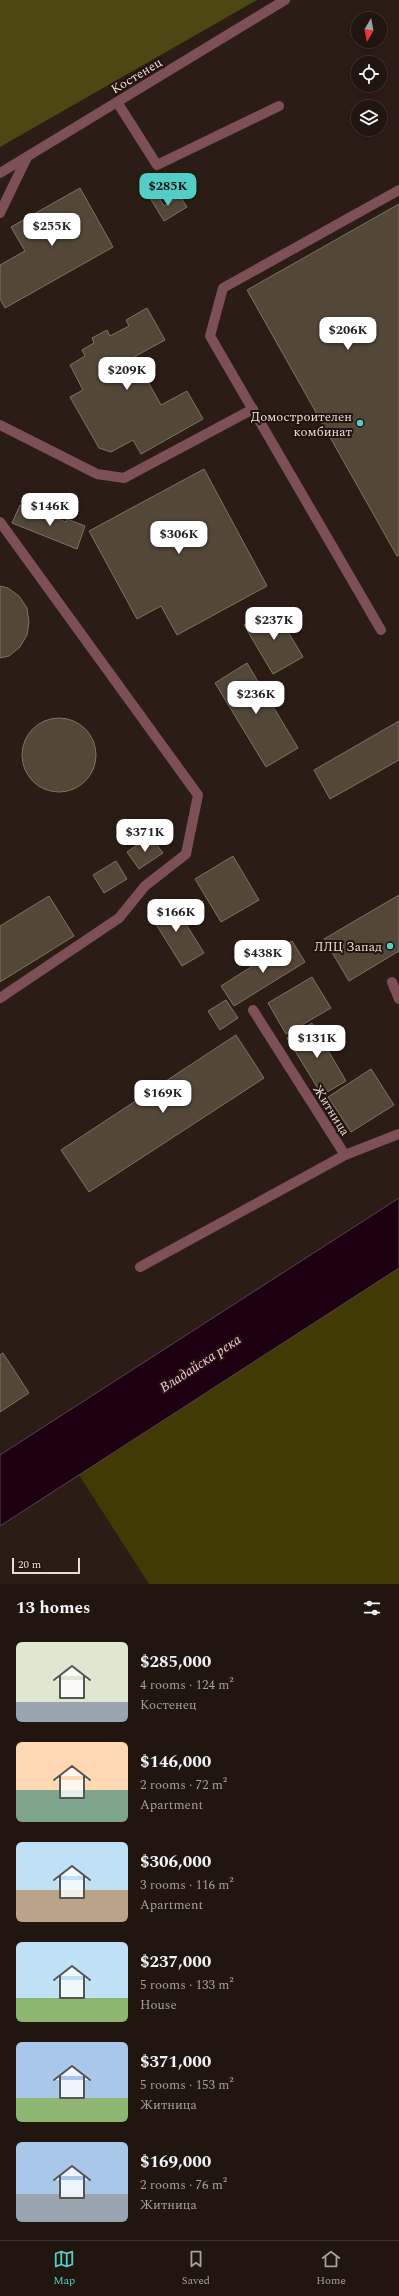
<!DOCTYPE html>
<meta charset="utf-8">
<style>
:root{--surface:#211510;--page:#2d221e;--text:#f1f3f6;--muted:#a29f9f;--line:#3e3430;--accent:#54cdc7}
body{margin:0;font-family:Spectral,serif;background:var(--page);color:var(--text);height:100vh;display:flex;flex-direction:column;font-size:15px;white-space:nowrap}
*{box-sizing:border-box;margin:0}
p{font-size:13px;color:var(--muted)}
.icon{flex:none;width:22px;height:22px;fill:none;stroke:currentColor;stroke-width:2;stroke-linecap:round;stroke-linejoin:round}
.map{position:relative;height:1584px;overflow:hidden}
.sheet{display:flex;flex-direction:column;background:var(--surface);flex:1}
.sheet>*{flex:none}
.needle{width:26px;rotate:190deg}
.fabs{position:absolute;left:351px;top:12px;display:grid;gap:8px}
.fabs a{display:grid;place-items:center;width:36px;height:36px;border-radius:50%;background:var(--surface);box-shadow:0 2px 10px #0003,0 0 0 1px var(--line);font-size:20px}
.scale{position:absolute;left:12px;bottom:10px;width:68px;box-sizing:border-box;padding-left:4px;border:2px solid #e8dcd7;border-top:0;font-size:11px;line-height:14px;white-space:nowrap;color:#e8dcd7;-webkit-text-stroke:3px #22130d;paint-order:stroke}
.price{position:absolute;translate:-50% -34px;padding:0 9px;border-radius:8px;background:#fff;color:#222;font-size:13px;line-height:26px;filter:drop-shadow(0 1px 2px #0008)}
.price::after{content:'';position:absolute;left:50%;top:24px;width:12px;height:9px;margin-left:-6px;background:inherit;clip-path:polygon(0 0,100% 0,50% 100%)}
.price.current{background:var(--accent);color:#111}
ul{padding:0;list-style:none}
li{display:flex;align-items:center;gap:12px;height:100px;padding:0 16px}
li span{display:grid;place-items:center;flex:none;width:112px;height:80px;border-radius:6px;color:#555}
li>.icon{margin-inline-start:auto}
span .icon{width:48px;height:48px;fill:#fffc;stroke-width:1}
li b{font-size:17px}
h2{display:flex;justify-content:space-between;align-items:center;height:48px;padding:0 16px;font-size:17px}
.dock{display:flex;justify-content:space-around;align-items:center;height:56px;border-top:1px solid var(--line);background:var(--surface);font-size:11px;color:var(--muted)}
.dock a{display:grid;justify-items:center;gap:2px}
.dock .current{color:var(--accent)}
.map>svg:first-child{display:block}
</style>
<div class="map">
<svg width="399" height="1584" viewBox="0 0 399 1584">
<rect width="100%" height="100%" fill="#2c1c16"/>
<polygon fill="#413a04" points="399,1268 399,1584 149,1584 79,1475"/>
<polygon fill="#4e4713" points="0,0 257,0 0,147"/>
<polygon fill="#1e0013" stroke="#5b424e" points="399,1198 399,1268 0,1526 0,1455"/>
<g fill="#534738" stroke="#7f7262">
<polygon points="80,188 113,247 5,308 0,299 0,265 25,251 11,227"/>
<polygon points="157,194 164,206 180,196 187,207 164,221 150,198"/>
<polygon points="399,204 399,556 397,556 247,290"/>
<polygon points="147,308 165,340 134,357 161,405 187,391 203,419 141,454 133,440 111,452 99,448 70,397 83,390 70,365 85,356 82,350 94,343 92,338 107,330 110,336 129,326 126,320"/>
<polygon points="204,469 267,586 177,635 161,606 137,619 89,531"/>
<polygon points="20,505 66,522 67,519 85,526 77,549 12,523"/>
<polygon points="0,586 8,588 19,596 27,608 29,622 27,635 20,647 9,656 0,658"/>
<polygon points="274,608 303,657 273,674 244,625"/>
<polygon points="247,663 298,748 266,767 215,683"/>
<circle cx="59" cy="755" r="37"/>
<polygon points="399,721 399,760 330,799 314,770"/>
<polygon points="150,836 163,853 139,869 127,852"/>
<polygon points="233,856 259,900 221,922 195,879"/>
<polygon points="116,861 127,879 104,893 93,875"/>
<polygon points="399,895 399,951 349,981 324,939"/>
<polygon points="49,896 74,936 0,982 0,926"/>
<polygon points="171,900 204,953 182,966 149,913"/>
<polygon points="292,941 305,962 234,1006 221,986"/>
<polygon points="312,977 331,1008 286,1034 268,1003"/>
<polygon points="226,1000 238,1018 220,1030 208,1011"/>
<polygon points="312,1023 346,1081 322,1095 287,1038"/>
<polygon points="236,1035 264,1078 89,1192 61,1150"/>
<polygon points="371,1069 394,1105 351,1132 328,1097"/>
<polygon points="3,1353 29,1393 0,1412 0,1355"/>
</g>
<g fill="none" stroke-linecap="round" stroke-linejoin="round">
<g stroke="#7c5055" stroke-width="10">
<polyline points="117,102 157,165 279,106"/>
<polyline points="0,173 285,0"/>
<polyline points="0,213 27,157"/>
<polyline points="0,425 97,474 124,478 253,409"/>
<polyline points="0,522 198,795 186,854 145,886 119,918 0,998"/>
<polyline points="381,630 210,336 223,288 399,190"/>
<polyline points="392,982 399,999"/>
<polyline points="253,1010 345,1155 399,1134"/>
<polyline points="140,1267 345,1155"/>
</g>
</g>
<g fill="#54cdc7" stroke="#22130d" stroke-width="1.5">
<circle cx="360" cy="423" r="4"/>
<circle cx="390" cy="946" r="4"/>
</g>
<g text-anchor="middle" stroke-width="4" stroke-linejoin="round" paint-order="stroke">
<g font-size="13" fill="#e8dcd7" stroke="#22130d">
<text transform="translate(136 75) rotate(-31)" y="5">Костенец</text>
<text transform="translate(332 1110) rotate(58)" y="5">Житница</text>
</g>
<g font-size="13" fill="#e8dcd7" stroke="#22130d" text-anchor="end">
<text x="352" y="421">Домостроителен<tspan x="352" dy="15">комбинат</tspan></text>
<text x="382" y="951">ЛЛЦ Запад</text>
</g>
<g font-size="14" font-style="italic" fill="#fec3e5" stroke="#22130d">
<text transform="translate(200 1363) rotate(-33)" y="5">Владайска река</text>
</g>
</g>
</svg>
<div class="fabs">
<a><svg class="needle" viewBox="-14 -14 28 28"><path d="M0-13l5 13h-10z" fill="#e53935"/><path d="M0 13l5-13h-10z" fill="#a29f9f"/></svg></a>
<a><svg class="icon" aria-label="locate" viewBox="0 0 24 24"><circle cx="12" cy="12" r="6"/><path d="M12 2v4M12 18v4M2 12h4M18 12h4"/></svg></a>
<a><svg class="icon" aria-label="layers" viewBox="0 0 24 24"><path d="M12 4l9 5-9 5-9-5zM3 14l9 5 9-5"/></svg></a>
</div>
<div class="scale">20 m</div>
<b class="price current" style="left:168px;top:207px">$285K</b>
<b class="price" style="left:52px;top:247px">$255K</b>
<b class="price" style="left:348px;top:351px">$206K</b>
<b class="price" style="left:127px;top:391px">$209K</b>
<b class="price" style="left:50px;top:527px">$146K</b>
<b class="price" style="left:179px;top:555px">$306K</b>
<b class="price" style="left:274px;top:641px">$237K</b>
<b class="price" style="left:256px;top:715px">$236K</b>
<b class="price" style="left:145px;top:853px">$371K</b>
<b class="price" style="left:176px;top:933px">$166K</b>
<b class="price" style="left:263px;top:974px">$438K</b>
<b class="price" style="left:317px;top:1059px">$131K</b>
<b class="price" style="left:163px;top:1114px">$169K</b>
</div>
<section class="sheet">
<h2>13 homes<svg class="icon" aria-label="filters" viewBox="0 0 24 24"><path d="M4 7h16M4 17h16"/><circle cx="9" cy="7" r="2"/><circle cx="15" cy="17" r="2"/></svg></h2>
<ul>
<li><span style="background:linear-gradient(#dfe7d0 75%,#9aa5b1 0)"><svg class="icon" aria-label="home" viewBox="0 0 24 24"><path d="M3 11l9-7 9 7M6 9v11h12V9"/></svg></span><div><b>$285,000</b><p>4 rooms · 124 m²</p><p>Костенец</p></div></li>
<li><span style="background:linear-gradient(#ffd9b3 60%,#7fa58c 0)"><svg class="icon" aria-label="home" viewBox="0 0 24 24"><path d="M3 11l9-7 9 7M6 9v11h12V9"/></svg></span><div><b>$146,000</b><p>2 rooms · 72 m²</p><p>Apartment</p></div></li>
<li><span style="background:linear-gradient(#bfe0f5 60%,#b9a48a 0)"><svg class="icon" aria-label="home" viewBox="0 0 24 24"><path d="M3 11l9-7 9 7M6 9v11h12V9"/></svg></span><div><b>$306,000</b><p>3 rooms · 116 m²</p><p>Apartment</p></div></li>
<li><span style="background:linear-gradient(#bfe0f5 70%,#8fb573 0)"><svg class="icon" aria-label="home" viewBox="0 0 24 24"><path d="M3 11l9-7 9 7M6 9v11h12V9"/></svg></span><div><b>$237,000</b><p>5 rooms · 133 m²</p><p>House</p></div></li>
<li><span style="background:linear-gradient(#a9c7e8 70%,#8fb573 0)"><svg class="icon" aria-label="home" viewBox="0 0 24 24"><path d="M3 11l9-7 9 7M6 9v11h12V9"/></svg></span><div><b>$371,000</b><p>5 rooms · 153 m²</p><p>Житница</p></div></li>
<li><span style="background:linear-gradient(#a9c7e8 65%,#9aa5b1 0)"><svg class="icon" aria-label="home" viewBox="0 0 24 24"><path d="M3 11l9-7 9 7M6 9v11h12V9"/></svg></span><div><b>$169,000</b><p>2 rooms · 76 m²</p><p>Житница</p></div></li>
</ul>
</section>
<nav class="dock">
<a class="current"><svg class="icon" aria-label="map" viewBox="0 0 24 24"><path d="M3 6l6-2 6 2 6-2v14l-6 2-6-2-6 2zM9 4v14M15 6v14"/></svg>Map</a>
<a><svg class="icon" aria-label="saved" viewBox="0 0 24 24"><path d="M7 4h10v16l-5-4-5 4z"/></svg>Saved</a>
<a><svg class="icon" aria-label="home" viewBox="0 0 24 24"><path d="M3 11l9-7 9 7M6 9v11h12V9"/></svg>Home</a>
</nav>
